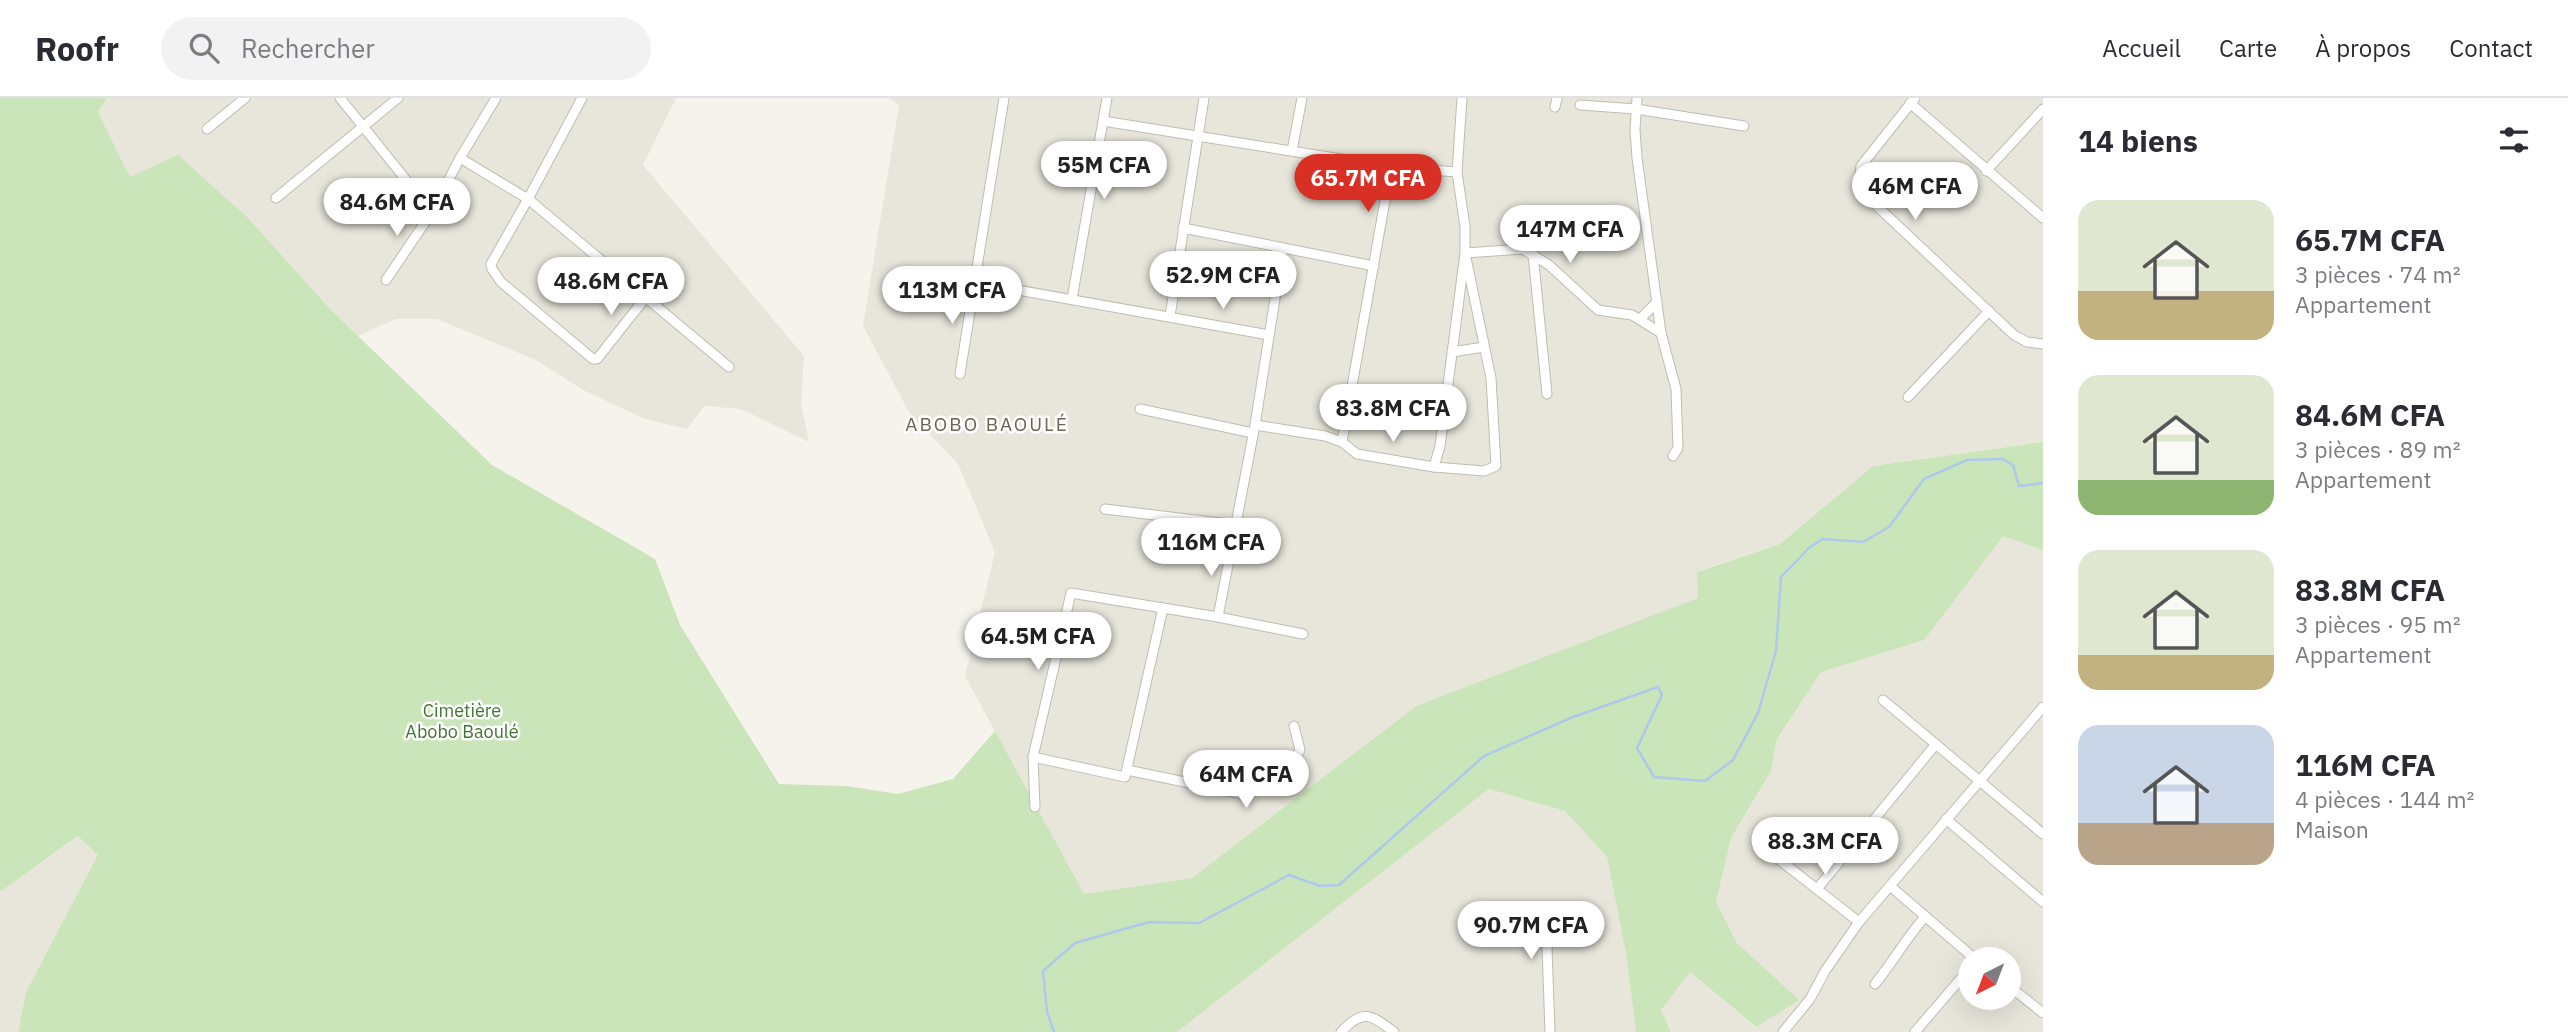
<!DOCTYPE html>
<html lang="fr">
<meta charset="utf-8">
<style>
:root{--surface:#fff;--page:#f2f2f3;--text:#2b2b33;--muted:#7c7c81;--line:#e1e1e2;--accent:#d93025}
body{margin:0;font-family:"IBM Plex Sans",sans-serif;background:var(--page);color:var(--text);height:100vh;display:flex;flex-direction:column;font-size:26px;white-space:nowrap}
*{box-sizing:border-box;margin:0}
p{font-size:23px;color:var(--muted)}
.icon{flex:none;width:38px;height:38px;fill:none;stroke:currentColor;stroke-width:2;stroke-linecap:round;stroke-linejoin:round}
.map{position:relative;flex:1;overflow:hidden}
.sheet{display:flex;flex-direction:column;background:var(--surface);width:525px}
.sheet>*{flex:none}
.needle{width:46px;rotate:222deg}
.tools{position:absolute;left:1958px;top:849px;display:grid;gap:14px}
.tools a{display:grid;place-items:center;width:63px;height:63px;border-radius:50%;background:var(--surface);box-shadow:0 7px 28px #0002;font-size:35px}
.price{position:absolute;translate:-50% -60px;padding:0 16px;border-radius:24px;background:#fff;color:#222;font-size:23px;line-height:46px;filter:drop-shadow(0 2px 4px #0008)}
.price::after{content:'';position:absolute;left:50%;top:42px;width:21px;height:16px;margin-left:-10px;background:inherit;clip-path:polygon(0 0,100% 0,50% 100%)}
.price.current{background:var(--accent);color:#fff}
ul{padding:0;list-style:none}
li{display:flex;align-items:center;gap:21px;height:175px;padding:0 35px}
li span{display:grid;place-items:center;flex:none;width:196px;height:140px;border-radius:21px;color:#555}
li>.icon{margin-inline-start:auto}
span .icon{width:84px;height:84px;fill:#fffc;stroke-width:1}
li b{font-size:30px}
h2{display:flex;justify-content:space-between;align-items:center;height:84px;padding:0 35px;font-size:30px}
header{display:flex;align-items:center;gap:42px;box-sizing:border-box;height:98px;padding:0 35px;background:var(--surface);border-bottom:2px solid var(--line)}
header strong{font-size:33px}
nav{display:flex;gap:38px;margin-inline-start:auto;font-size:24px}
.search{width:490px;height:63px;background:var(--page);display:flex;align-items:center;gap:18px;box-sizing:border-box;padding:0 24px;border-radius:38px;color:var(--muted);font-size:26px}
main{display:flex;flex:1;min-height:0}
.map>svg:first-child{display:block}
</style>
<header>
<strong>Roofr</strong>
<div class="search"><svg class="icon" aria-label="search" viewBox="0 0 24 24"><circle cx="10" cy="10" r="6"/><path d="M15 15l6 6"/></svg>Rechercher</div>
<nav><a>Accueil</a><a>Carte</a><a>À propos</a><a>Contact</a></nav>
</header>
<main>
<div class="map">
<svg width="2043" height="934" viewBox="0 0 2043 934">
<rect width="100%" height="100%" fill="#f5f3ec"/>
<g fill="#e8e6db" fill-rule="evenodd">
<polygon points="107,0 676,0 643,67 804,258 801,307 809,344 741,311 704,308 687,331 645,321 583,292 536,262 437,221 396,221 358,238 332,213 249,121 130,79 98,14"/>
<polygon points="889,0 2043,0 2043,344 1873,368 1780,446 1698,473 1699,500 1416,608 1192,780 1083,796 965,578 995,454 958,366 910,316 863,228 899,8"/>
<path d="M 2003,437 L 2043,452 L 2043,934 L 1671,934 L 1661,912 L 1690,874 L 1755,929 L 1798,902 L 1737,845 L 1716,804 L 1731,740 L 1771,673 L 1777,641 L 1821,574 L 1924,541 ZM 1970,861 L 2009,861 L 2009,900 L 1970,900 Z"/>
<polygon points="1489,691 1565,713 1607,759 1626,856 1636,934 1177,934"/>
<polygon points="79,738 99,758 26,894 18,934 0,934 0,794"/>
</g>
<polygon fill="#cae5b9" points="0,0 107,0 98,14 130,79 178,57 249,121 332,213 492,367 655,461 680,527 779,686 846,688 898,696 953,681 995,633 1084,796 1192,780 1416,608 1698,500 1697,474 1780,446 1873,368 2043,344 2043,452 2003,438 1924,542 1821,574 1777,641 1771,673 1731,740 1716,804 1737,845 1799,902 1756,929 1690,874 1661,912 1671,934 1636,934 1626,856 1607,759 1565,713 1489,691 1177,934 18,934 26,894 98,757 78,738 0,794"/>
<g fill="none" stroke-linecap="round" stroke-linejoin="round">
<polyline stroke="#afc8eb" stroke-width="2.5" points="1054,934 1047,914 1043,873 1075,845 1149,824 1199,825 1289,777 1320,788 1339,787 1484,658 1573,619 1658,589 1662,597 1637,650 1654,679 1705,683 1733,662 1758,615 1776,553 1781,479 1809,450 1822,441 1863,444 1889,429 1924,381 1967,362 2003,361 2013,367 2019,388 2043,385"/>
<defs>
<g id="minor">
<polyline points="340,0 432,114"/>
<polyline points="1637,0 1635,32 1637,60 1661,235 1676,291 1678,350 1673,358"/>
<polyline points="1915,0 1861,68 1859,84 1862,94 2014,237 2027,244 2043,246"/>
<polyline points="1910,5 2043,120"/>
<polyline points="1580,7 1636,11 1744,28"/>
<polyline points="1555,9 1557,0"/>
<polyline points="1103,23 1391,69 1457,74"/>
<polyline points="207,31 245,0"/>
<polyline points="1292,53 1302,0"/>
<polyline points="460,60 528,101 582,0"/>
<polyline points="1986,73 2043,11"/>
<polyline points="276,100 398,0"/>
<polyline points="1183,130 1374,168"/>
<polyline points="1533,156 1547,296"/>
<polyline points="386,182 432,114 460,60 496,0"/>
<polyline points="973,184 1269,237"/>
<polyline points="646,199 597,261 593,261 501,184 492,171 491,166 528,101 729,269"/>
<polyline points="1072,201 1107,0"/>
<polyline points="1170,218 1204,0"/>
<polyline points="1640,221 1657,204"/>
<polyline points="1452,254 1484,249"/>
<polyline points="960,276 1004,0"/>
<polyline points="1908,299 1989,213"/>
<polyline points="1140,311 1253,335"/>
<polyline points="1255,327 1325,338 1342,344 1357,356 1434,369 1484,373 1496,368 1491,280 1465,155 1523,151 1549,167 1598,212 1632,217 1661,235"/>
<polyline points="1342,344 1391,69"/>
<polyline points="1434,369 1440,348 1465,155 1465,129 1457,74 1462,0"/>
<polyline points="1105,411 1237,427"/>
<polyline points="1218,519 1303,536"/>
<polyline points="1883,602 2043,736"/>
<polyline points="1033,659 1125,679 1163,510"/>
<polyline points="1127,672 1247,697 1296,659 1300,652 1294,628"/>
<polyline points="1035,709 1033,659 1071,495 1218,519 1255,327 1283,150"/>
<polyline points="1946,721 2043,804"/>
<polyline points="1772,756 1859,824"/>
<polyline points="1890,788 1975,861"/>
<polyline points="1817,791 1936,646"/>
<path d="M 1875,886 C 1893,864 1906,840 1925,819"/>
<polyline points="2009,888 2043,915"/>
<path d="M 1341,934 C 1363,910 1371,917 1394,934"/>
<path d="M 1550,934 L 1547,849 C 1554,836 1560,830 1575,827"/>
<polyline points="1783,934 1810,901 1825,873 1859,824 2043,609"/>
<polyline points="1915,934 1970,870"/>
</g>
</defs>
<use href="#minor" stroke="#bfbdaf" stroke-width="11"/>
<use href="#minor" stroke="#fff" stroke-width="9"/>
</g>
<g text-anchor="middle" stroke-width="5" stroke-linejoin="round" paint-order="stroke">
<g font-size="18" fill="#407632" stroke="#fff">
<text x="462" y="619">Cimetière<tspan x="462" dy="21">Abobo Baoulé</tspan></text>
</g>
<g font-size="19" letter-spacing="2" fill="#6a6552" stroke="#fff">
<text x="987" y="333">ABOBO BAOULÉ</text>
</g>
</g>
</svg>
<div class="tools">
<a><svg class="needle" viewBox="-14 -14 28 28"><path d="M0-13l5 13h-10z" fill="#e53935"/><path d="M0 13l5-13h-10z" fill="#7c7c81"/></svg></a>
</div>
<b class="price" style="left:1104px;top:103px">55M CFA</b>
<b class="price current" style="left:1368px;top:116px">65.7M CFA</b>
<b class="price" style="left:1915px;top:124px">46M CFA</b>
<b class="price" style="left:397px;top:140px">84.6M CFA</b>
<b class="price" style="left:1570px;top:167px">147M CFA</b>
<b class="price" style="left:1223px;top:213px">52.9M CFA</b>
<b class="price" style="left:611px;top:219px">48.6M CFA</b>
<b class="price" style="left:952px;top:228px">113M CFA</b>
<b class="price" style="left:1393px;top:346px">83.8M CFA</b>
<b class="price" style="left:1211px;top:480px">116M CFA</b>
<b class="price" style="left:1038px;top:574px">64.5M CFA</b>
<b class="price" style="left:1246px;top:712px">64M CFA</b>
<b class="price" style="left:1825px;top:779px">88.3M CFA</b>
<b class="price" style="left:1531px;top:863px">90.7M CFA</b>
</div>
<section class="sheet">
<h2>14 biens<svg class="icon" aria-label="filters" viewBox="0 0 24 24"><path d="M4 7h16M4 17h16"/><circle cx="9" cy="7" r="2"/><circle cx="15" cy="17" r="2"/></svg></h2>
<ul>
<li><span style="background:linear-gradient(#dfe7d0 65%,#c2b280 0)"><svg class="icon" aria-label="home" viewBox="0 0 24 24"><path d="M3 11l9-7 9 7M6 9v11h12V9"/></svg></span><div><b>65.7M CFA</b><p>3 pièces · 74 m²</p><p>Appartement</p></div></li>
<li><span style="background:linear-gradient(#dfe7d0 75%,#8fb573 0)"><svg class="icon" aria-label="home" viewBox="0 0 24 24"><path d="M3 11l9-7 9 7M6 9v11h12V9"/></svg></span><div><b>84.6M CFA</b><p>3 pièces · 89 m²</p><p>Appartement</p></div></li>
<li><span style="background:linear-gradient(#dfe7d0 75%,#c2b280 0)"><svg class="icon" aria-label="home" viewBox="0 0 24 24"><path d="M3 11l9-7 9 7M6 9v11h12V9"/></svg></span><div><b>83.8M CFA</b><p>3 pièces · 95 m²</p><p>Appartement</p></div></li>
<li><span style="background:linear-gradient(#c9d6e8 70%,#b9a48a 0)"><svg class="icon" aria-label="home" viewBox="0 0 24 24"><path d="M3 11l9-7 9 7M6 9v11h12V9"/></svg></span><div><b>116M CFA</b><p>4 pièces · 144 m²</p><p>Maison</p></div></li>
</ul>
</section>
</main>
